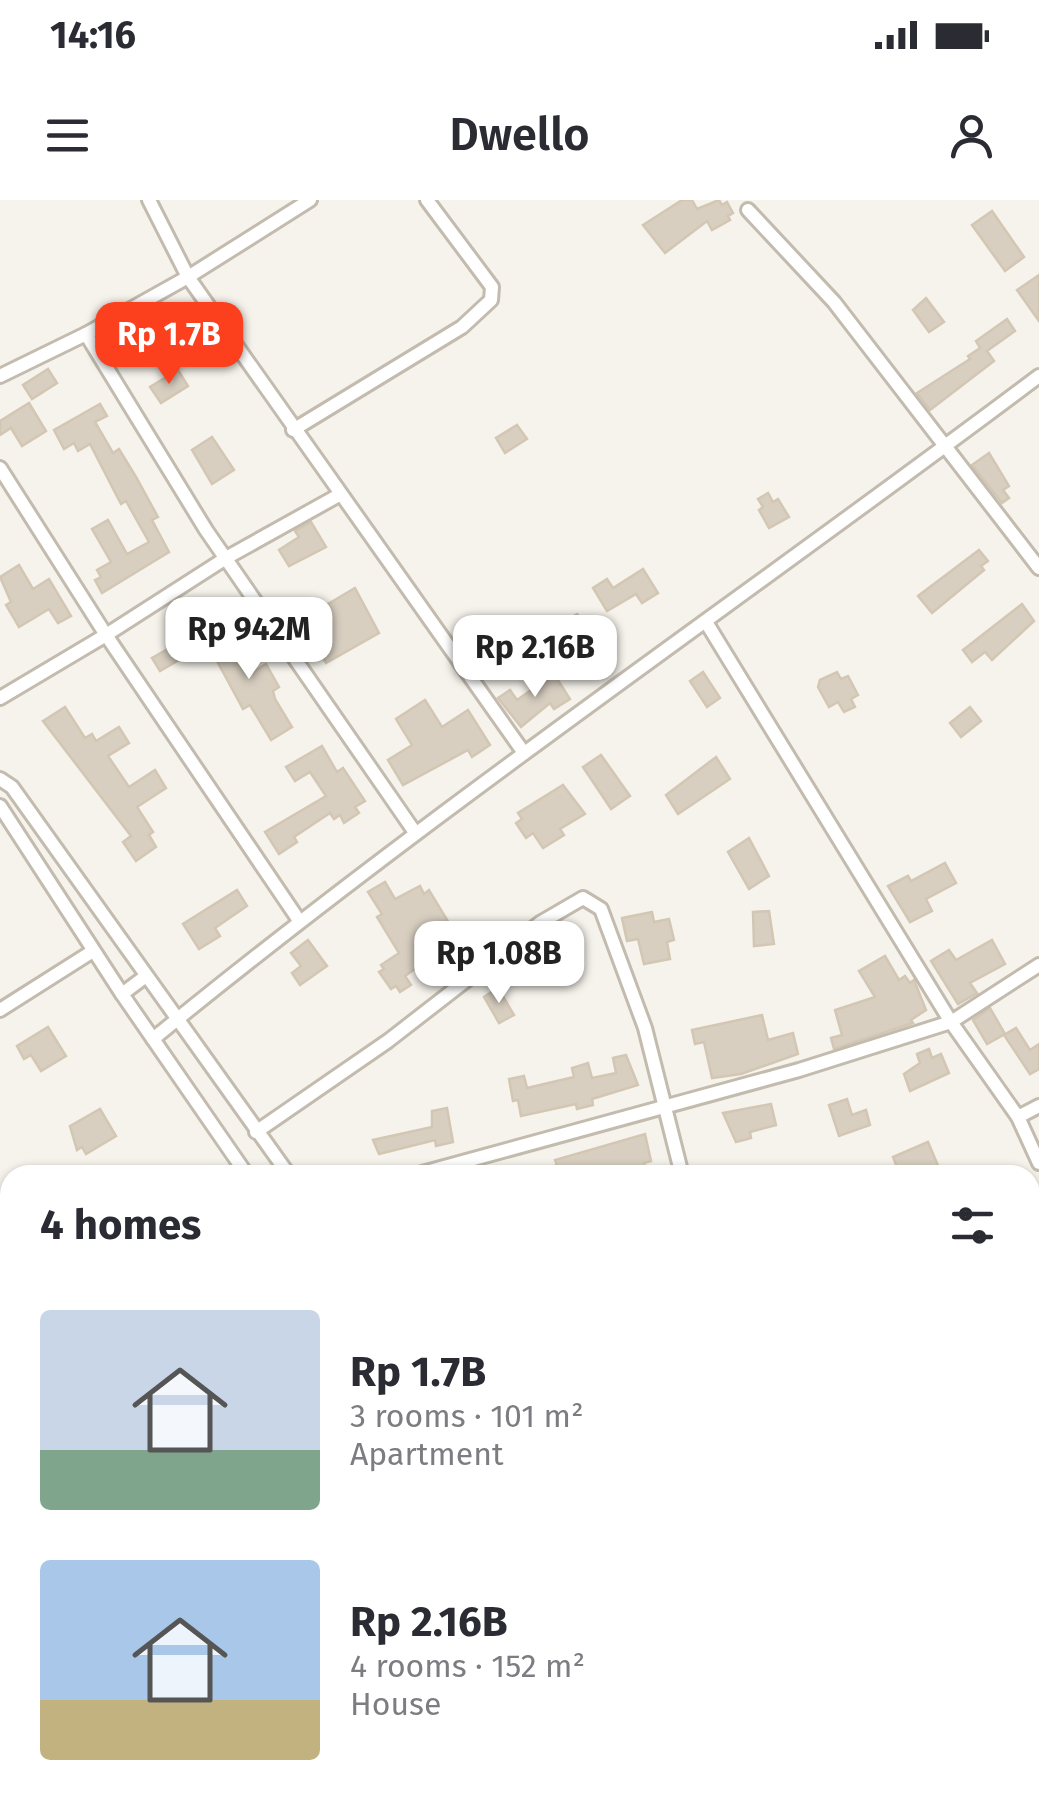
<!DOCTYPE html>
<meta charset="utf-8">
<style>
:root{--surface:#fff;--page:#f2f2f3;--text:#2b2b33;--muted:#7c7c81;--accent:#fc3f1d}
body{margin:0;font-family:"Fira Sans",sans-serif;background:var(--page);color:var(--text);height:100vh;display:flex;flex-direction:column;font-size:38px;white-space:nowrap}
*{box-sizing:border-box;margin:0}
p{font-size:32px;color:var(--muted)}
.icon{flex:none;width:55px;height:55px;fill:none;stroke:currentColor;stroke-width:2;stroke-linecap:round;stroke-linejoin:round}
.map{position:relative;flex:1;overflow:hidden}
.side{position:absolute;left:0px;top:965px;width:1040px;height:642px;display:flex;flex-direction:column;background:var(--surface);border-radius:30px 30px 0 0;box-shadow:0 2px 8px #0004}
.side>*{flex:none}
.price{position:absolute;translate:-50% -85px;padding:0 22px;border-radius:20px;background:#fff;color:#222;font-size:32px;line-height:65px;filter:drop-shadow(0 2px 5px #0008)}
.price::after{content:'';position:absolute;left:50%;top:60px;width:30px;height:22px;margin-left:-15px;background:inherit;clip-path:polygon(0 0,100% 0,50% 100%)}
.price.on{background:var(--accent);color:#fff}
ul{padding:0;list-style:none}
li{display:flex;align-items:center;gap:30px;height:250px;padding:0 40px}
li span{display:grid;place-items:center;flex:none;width:280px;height:200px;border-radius:10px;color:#555}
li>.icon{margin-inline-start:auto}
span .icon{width:120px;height:120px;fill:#fffc;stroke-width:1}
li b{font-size:42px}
h2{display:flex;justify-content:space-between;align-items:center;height:120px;padding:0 40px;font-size:42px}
.status{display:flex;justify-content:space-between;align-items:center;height:70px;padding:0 50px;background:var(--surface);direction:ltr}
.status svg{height:28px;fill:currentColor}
header{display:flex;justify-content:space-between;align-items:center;height:130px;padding:0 40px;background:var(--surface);font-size:45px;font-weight:600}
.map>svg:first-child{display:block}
</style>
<div class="status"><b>14:16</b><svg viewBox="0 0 49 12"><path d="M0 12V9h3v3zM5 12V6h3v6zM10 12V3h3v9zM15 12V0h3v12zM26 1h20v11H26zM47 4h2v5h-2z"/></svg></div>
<header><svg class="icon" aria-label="menu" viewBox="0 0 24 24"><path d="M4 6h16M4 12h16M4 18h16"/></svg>Dwello<svg class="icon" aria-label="person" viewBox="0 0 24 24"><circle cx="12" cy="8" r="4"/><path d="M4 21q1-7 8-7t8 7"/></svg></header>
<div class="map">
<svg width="1039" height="1607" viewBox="0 0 1039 1607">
<rect width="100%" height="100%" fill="#f6f3ec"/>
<g fill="#d8cfc1" stroke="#d3c7b4" stroke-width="2.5">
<polygon points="682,0 692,0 697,9 719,0 722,5 727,2 733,13 728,16 730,20 712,30 707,21 665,53 643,25"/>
<polygon points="992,11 1024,57 1005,71 972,25"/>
<polygon points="1039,75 1039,121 1017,90"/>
<polygon points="926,98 944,122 929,132 913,110"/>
<polygon points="1007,119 1015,131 987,151 994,161 930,210 917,193 970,159 968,156 980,148 976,141"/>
<polygon points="48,169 57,183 32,199 23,185"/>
<polygon points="178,170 188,186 161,203 150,187"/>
<polygon points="29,203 46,231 22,246 11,228 0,235 0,221"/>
<polygon points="100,204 107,216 95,222 113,253 119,249 136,277 158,317 152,320 169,352 102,393 95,380 101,377 97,370 111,362 92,329 108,320 127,354 149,342 126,301 121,304 90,244 78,251 74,243 64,249 54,230"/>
<polygon points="517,225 527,239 505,253 496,238"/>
<polygon points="212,237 234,270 212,284 192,250"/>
<polygon points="989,253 1009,286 1003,290 1009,298 1002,303 972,265"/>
<polygon points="768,293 773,302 778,299 789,317 769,328 759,310 763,307 758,299"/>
<polygon points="311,322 326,347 289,366 279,350 299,337 295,331"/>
<polygon points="979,350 988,361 981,366 984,370 932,413 918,396"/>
<polygon points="19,365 33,389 49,379 71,416 58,423 49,409 19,427 6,405 11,402 0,377"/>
<polygon points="643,369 658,393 642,403 636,394 607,411 593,388 607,379 613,388"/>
<polygon points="355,388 379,433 326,463 301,420"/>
<polygon points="1022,404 1034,421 992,460 985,452 972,462 963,450"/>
<polygon points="577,414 597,435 572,451 582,466 566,476 541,437"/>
<polygon points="230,422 239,437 231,441 250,474 266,464 279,487 273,491 275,499 292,527 271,540 250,505 243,509 204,437"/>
<polygon points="182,441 189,454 160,471 152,458"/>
<polygon points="703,472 720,498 707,507 690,481"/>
<polygon points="837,472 841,479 848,476 858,495 851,499 855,507 844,512 838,502 829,507 818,487 820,480"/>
<polygon points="554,474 570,499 554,509 550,503 521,527 498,498 510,490 517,500"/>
<polygon points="425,500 442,527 468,510 490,545 472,557 468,550 403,585 388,560 412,545 396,519"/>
<polygon points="65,507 85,538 92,534 96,541 119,527 129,543 108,556 129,587 155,570 166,588 137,607 153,632 149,635 156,647 136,661 123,642 131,636 43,521"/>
<polygon points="970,507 981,521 961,537 950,523"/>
<polygon points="322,546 337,572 343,568 365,601 355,607 359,613 344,623 340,615 334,619 330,613 294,637 297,642 279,654 265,632 326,596 310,572 295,581 286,567"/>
<polygon points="601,555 630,596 611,609 583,567"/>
<polygon points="716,557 730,579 678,614 666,595"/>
<polygon points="563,585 585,614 560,629 564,635 543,648 533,633 526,638 516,623 522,619 518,613"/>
<polygon points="749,638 769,676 749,689 728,652"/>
<polygon points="945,663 956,683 926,699 932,711 910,722 888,686 908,676 911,681"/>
<polygon points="385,682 395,699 420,686 424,694 429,690 458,738 405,776 411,785 400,792 396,786 391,789 379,772 384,769 381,765 399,753 377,717 382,714 368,692"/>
<polygon points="237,690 247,706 215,728 220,736 199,749 183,724"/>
<polygon points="769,711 774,744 754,746 753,712"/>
<polygon points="652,712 654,722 669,719 674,740 667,742 670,759 644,764 638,739 627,741 622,718"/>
<polygon points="308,740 327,766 300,785 292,773 301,766 291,753"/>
<polygon points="992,740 1005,764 970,783 977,793 958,804 931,761 949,750 956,760"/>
<polygon points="885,756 899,780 905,776 910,783 914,780 926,810 911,820 913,823 834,849 831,838 842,835 835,810 875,797 859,771"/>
<polygon points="498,788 514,815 499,823 484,797"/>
<polygon points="990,808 1005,834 987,844 973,820"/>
<polygon points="762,815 768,840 793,833 798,854 741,874 712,878 704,842 695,844 692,830"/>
<polygon points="48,827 66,856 41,871 31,855 24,859 17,846"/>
<polygon points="1016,828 1030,850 1039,844 1039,869 1030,874 1004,835"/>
<polygon points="929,849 932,858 941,854 949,873 910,891 904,874 920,863 917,854"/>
<polygon points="626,855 638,885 592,899 593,905 577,909 576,904 521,916 518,900 513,901 509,879 524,876 527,888 574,877 572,868 588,863 592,878 616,873 613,858"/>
<polygon points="847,899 852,915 866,910 870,925 839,936 829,905"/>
<polygon points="771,904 776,925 750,932 751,938 736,942 723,913"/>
<polygon points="447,908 453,942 436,946 435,940 379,954 373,940 432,927 432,911"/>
<polygon points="100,909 116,936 86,954 82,947 77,950 70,926"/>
<polygon points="645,934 651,961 644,963 647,975 534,975 557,965 555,960"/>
<polygon points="928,942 942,975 900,975 893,957"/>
</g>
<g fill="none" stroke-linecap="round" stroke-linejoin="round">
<defs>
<g id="minor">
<polyline points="310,0 188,77 524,553"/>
<polyline points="748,10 834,102 1039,368"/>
<polyline points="86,134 188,77 149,0"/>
<polyline points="0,176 86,134 206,330 414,631"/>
<polyline points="293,230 462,127 491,100 492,87 427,0"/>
<polyline points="0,268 106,435 226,358 339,295"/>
<polyline points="706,422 951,822 1018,917 1039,963"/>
<polyline points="0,498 106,435 298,719"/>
<polyline points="0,579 12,587 289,975"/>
<polyline points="0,606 122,794 247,975"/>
<polyline points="122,794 146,776"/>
<polyline points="0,810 93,751"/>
<path d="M 153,839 C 439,605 744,398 1039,176"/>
<polyline points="1018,917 1039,906"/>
<polyline points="256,932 388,841 540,723 583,698 601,709 645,828 682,975"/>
<polyline points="415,975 799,870 951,822 1039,765"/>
<polyline points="1030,1319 1039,1314"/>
<polyline points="694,1598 700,1607"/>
<polyline points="743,1598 750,1607"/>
</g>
</defs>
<use href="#minor" stroke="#c2bbae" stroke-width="18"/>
<g stroke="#c4b79f" stroke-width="2.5" stroke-dasharray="5 5" stroke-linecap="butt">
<polyline points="0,1375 10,1368"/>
<polyline points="556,1607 571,1598"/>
</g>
<use href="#minor" stroke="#fff" stroke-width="12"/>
</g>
</svg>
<b class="price on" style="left:169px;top:187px">Rp 1.7B</b>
<b class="price" style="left:249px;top:482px">Rp 942M</b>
<b class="price" style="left:535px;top:500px">Rp 2.16B</b>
<b class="price" style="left:499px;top:806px">Rp 1.08B</b>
<section class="side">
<h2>4 homes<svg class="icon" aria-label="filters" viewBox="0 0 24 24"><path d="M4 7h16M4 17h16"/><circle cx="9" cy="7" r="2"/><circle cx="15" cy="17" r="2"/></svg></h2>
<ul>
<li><span style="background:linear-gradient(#c9d6e8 70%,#7fa58c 0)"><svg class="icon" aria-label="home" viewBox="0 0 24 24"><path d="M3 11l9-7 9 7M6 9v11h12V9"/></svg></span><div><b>Rp 1.7B</b><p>3 rooms · 101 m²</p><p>Apartment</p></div></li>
<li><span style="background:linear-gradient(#a9c7e8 70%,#c2b280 0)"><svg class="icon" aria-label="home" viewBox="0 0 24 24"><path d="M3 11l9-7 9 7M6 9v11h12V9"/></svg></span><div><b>Rp 2.16B</b><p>4 rooms · 152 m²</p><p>House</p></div></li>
</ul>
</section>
</div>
